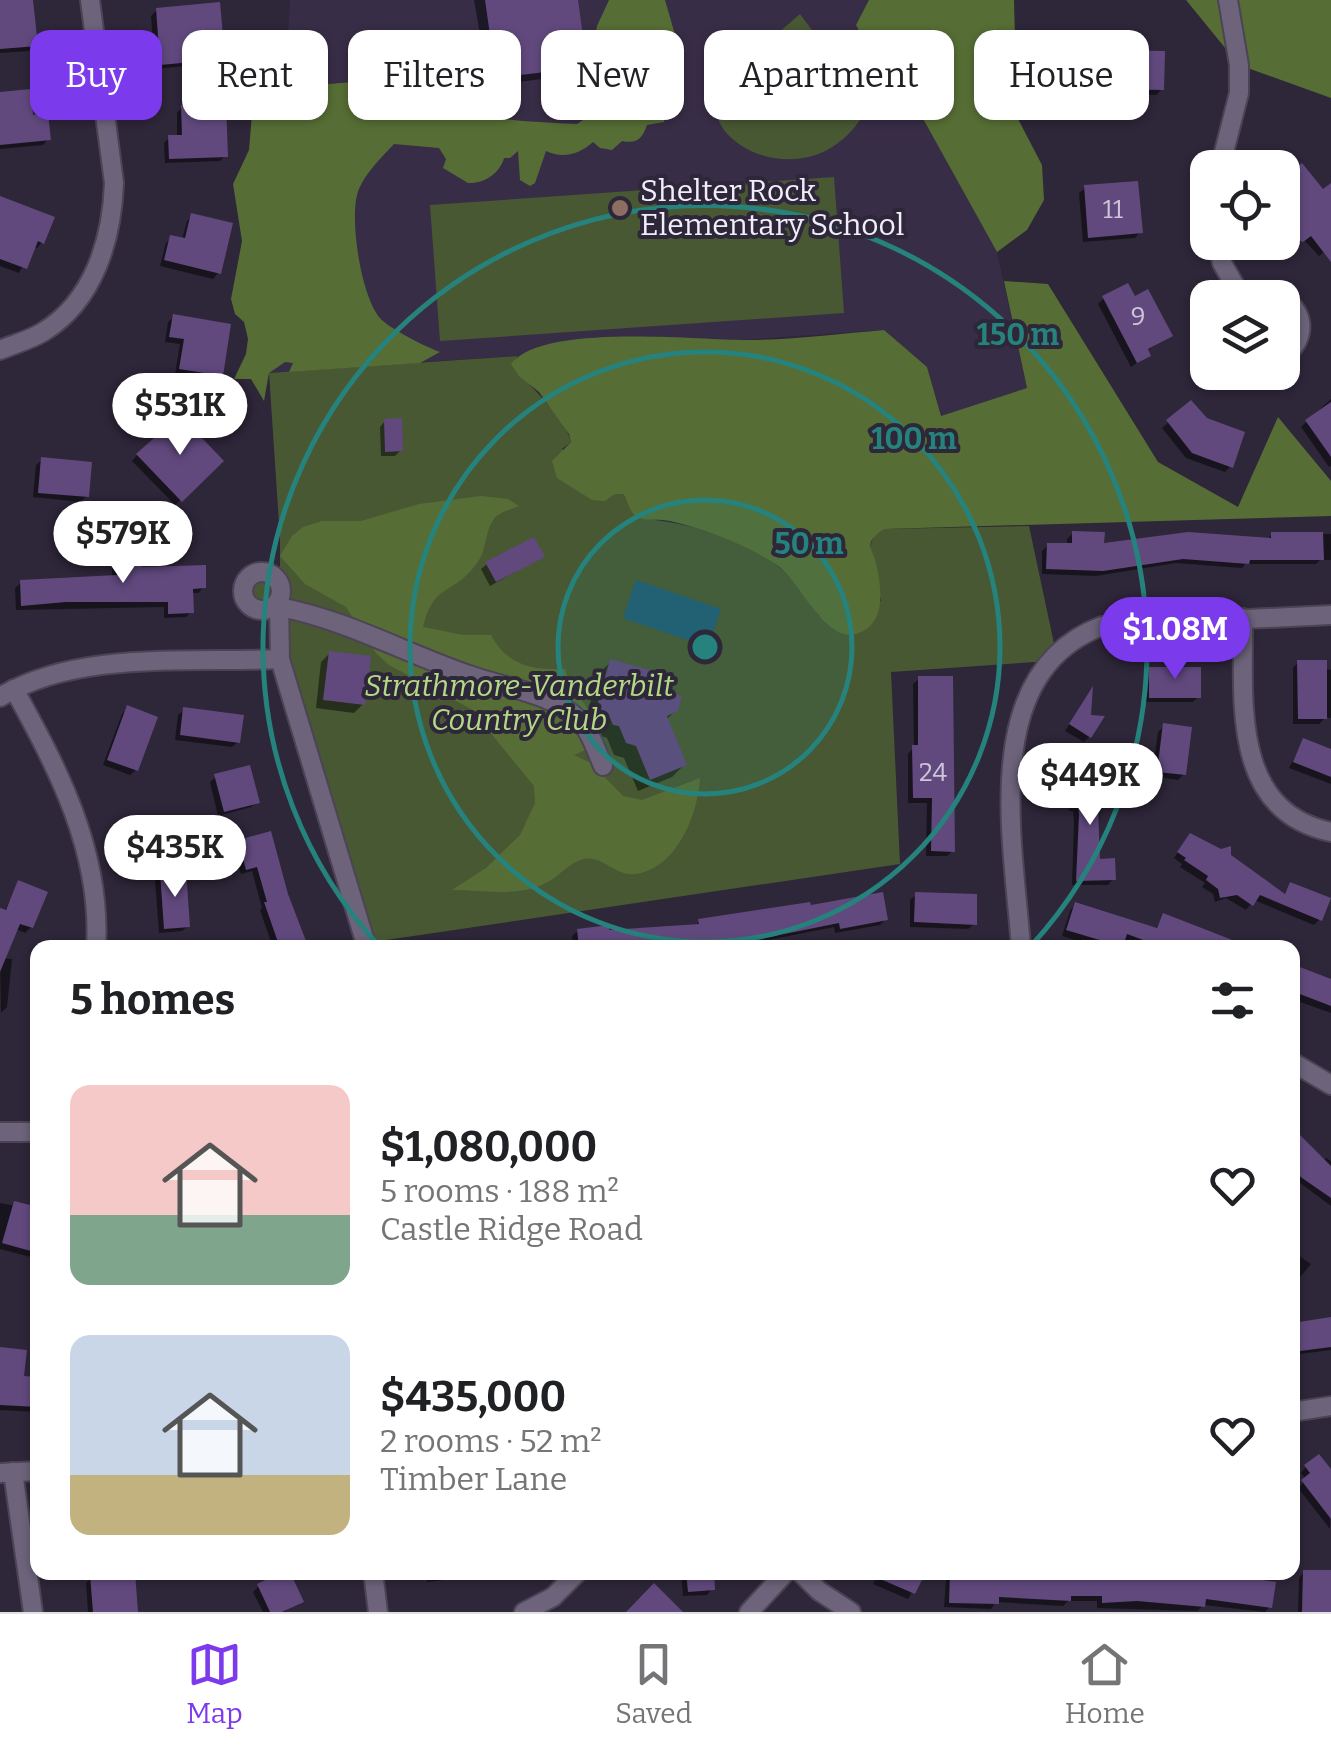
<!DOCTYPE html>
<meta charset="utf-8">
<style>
:root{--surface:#fff;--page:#f6f6f6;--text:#202124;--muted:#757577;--line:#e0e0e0;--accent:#7c3aed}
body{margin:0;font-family:Bitter,serif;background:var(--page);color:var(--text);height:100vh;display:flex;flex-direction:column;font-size:38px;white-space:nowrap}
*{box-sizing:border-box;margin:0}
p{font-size:32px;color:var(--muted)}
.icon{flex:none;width:55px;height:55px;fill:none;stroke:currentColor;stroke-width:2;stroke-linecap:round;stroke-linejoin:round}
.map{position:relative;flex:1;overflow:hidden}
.panel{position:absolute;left:30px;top:940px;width:1270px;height:640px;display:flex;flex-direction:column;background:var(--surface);border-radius:20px;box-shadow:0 2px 8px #0004}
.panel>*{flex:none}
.top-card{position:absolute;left:30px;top:30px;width:1272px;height:90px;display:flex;gap:20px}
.controls{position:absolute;left:1190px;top:150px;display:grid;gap:20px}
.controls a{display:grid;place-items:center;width:110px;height:110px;border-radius:20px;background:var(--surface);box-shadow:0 2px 8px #0004;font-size:50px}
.price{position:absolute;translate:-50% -85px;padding:0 22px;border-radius:35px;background:#fff;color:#222;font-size:32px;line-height:65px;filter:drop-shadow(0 2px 5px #0008)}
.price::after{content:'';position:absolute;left:50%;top:60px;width:30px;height:22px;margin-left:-15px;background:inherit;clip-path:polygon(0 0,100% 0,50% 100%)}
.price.selected{background:var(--accent);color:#fff}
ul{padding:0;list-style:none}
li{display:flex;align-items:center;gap:30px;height:250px;padding:0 40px}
li span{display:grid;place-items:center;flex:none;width:280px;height:200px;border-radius:20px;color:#555}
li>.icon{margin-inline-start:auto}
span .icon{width:120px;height:120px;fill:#fffc;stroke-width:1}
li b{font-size:42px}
h2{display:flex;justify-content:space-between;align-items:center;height:120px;padding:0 40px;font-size:42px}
.chip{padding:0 35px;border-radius:20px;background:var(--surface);box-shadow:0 2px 8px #0004;font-size:35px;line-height:90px}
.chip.selected{background:var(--accent);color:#fff}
.menu{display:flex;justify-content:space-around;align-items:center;height:140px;border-top:2px solid var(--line);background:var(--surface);font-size:28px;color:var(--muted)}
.menu a{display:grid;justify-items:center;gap:5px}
.menu .selected{color:var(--accent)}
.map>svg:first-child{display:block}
</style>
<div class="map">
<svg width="1331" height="1612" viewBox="0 0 1331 1612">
<rect width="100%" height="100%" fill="#2e2639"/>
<polygon fill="#382d46" points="290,0 869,0 857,25 863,38 896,70 997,252 1027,388 941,416 927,367 883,330 269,373"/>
<g fill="#485833">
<path d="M 800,14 L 869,107 C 861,119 851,134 838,143 C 805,169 750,163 724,130 C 717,120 713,105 708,94 Z"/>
<polygon points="834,177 844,313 440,341 430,205"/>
<path d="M 518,356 L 512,365 C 529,386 565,416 571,442 L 562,449 L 613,495 L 623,494 L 638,518 C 685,522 741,537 779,567 C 795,578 807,601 819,616 L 881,601 L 870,546 L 874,536 L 885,529 L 1029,526 L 1056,653 L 1049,661 L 891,672 L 900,864 L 366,943 L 271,608 L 254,608 L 244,595 L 245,583 L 258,573 L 269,574 L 280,582 L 280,538 L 269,373 Z"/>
</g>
<g fill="#566e35">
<path d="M 609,0 L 665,0 L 676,38 L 664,122 L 647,125 C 642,139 637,144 622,141 L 612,150 L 600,148 L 593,142 C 580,154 563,159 546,151 L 535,183 L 530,186 L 520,180 L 518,151 L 510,158 L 504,158 C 500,173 484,184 468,183 L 443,168 L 446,159 L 439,148 L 394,144 C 381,158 362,176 357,195 C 350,222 361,294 379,317 C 388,328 426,347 440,352 L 420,363 L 289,372 L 293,363 L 285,362 L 269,373 L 264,401 L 251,379 L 234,379 L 246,354 L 248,339 L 244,322 L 235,314 L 231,299 L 242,241 L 233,184 L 249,150 L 254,90 L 262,85 L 277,85 L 297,70 L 329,84 L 365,81 L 374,96 L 387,99 L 397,81 C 445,120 518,121 577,124 L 583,120 L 597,26 Z"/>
<polygon points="869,0 1014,0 1017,117 1042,165 1044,200 1027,230 997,252 896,70 863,38 856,25"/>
<polygon points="1186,0 1331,0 1331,98 1239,65"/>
<path d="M 1004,281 L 1048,284 L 1158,462 L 1238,507 L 1278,417 L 1331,481 L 1331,516 L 885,529 C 879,533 871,537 870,546 C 870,547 875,559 875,560 C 881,582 887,619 863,631 C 827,651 801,581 778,566 C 746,544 707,530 670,521 C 661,519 649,521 639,518 C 629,514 629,502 623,494 L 613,495 L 605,501 L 592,500 L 557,478 L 552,461 L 571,442 L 569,434 L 539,392 L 519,376 L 511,364 C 541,323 696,340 745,340 C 791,340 838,334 884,330 L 927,367 L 941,416 L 1027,388 Z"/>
<path d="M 481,496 L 508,499 L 519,506 C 511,510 496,512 492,522 C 484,536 487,553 474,567 C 452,595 434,583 423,627 L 463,635 L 491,635 C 507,665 532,671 565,669 C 574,700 598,710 602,743 L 574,755 L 591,763 L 623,796 L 642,800 L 700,778 C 698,814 677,869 635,874 C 616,877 603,855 584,859 C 569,862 558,878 544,884 C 516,897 482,890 452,890 L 486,868 L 520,835 L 535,803 L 534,786 L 471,709 L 389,665 L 376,653 L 346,607 L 305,584 L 280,556 L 292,536 L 303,527 L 322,521 L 361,521 L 419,504 Z"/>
</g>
<polygon fill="#205d72" points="636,580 721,609 708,647 623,618"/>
<g fill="#0007">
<polygon points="0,0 31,0 35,46 30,51 0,53"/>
<polygon points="474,0 576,0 581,43 576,48 577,56 568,65 551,67 542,79 427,93 424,69 433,60 476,54 482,46"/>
<polygon points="157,10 222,58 217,63 155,69 151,16"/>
<polygon points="1106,52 1162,89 1156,95 1103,93 1102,107 1097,113 1078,112 1078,103 1057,103 1058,86 1063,81 1100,82 1101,58"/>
<polygon points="0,95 31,117 48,139 43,145 0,149"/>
<polygon points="182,107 225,156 220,161 165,163 164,143 169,138 177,137 177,113"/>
<polygon points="1302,167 1331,199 1331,247 1319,256 1304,240 1293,245 1282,233 1282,226 1288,221 1282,214 1282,195 1287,191 1282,183"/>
<polygon points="1085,188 1140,232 1135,238 1083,242 1079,193"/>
<polygon points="0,198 42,242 37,248 33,247 19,273 0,266"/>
<polygon points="192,216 218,273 213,279 160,266 166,243 171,238 182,240 187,221"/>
<polygon points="1104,298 1134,300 1170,336 1146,351 1148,355 1131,367 1098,304"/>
<polygon points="174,317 220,374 215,380 175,374 180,344 165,342 168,322"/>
<polygon points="1331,399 1331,466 1329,467 1301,427"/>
<polygon points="1191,403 1231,466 1225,472 1186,458 1162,428"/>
<polygon points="385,421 401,450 395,456 381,456 380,427"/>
<polygon points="137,455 221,461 175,505 132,461"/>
<polygon points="42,460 86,496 81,502 33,497 36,465"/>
<polygon points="1073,533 1102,546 1267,540 1272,534 1331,534 1331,560 1320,560 1316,564 1245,564 1242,568 1176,563 1096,576 1042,574 1042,551 1048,545 1067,546 1067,539"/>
<polygon points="542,557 490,586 481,569 487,564"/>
<polygon points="118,558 139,570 204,587 198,593 191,593 191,612 186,617 164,618 164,607 16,610 15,588 21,583 112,578 112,564"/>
<polygon points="330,653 363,704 354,713 316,708 321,662"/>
<polygon points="611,662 664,694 676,710 666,720 684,765 672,777 638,791 624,758 614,755 607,738 601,736 596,724 585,722 598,674"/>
<polygon points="1298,662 1331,670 1331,718 1326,717 1319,724 1293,724 1293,668"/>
<polygon points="1150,670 1198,697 1193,702 1144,702 1144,675"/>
<polygon points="919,679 953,851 947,856 926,856 927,803 908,803 908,754 914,747 913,684"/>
<polygon points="1090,692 1089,737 1084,742 1065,731"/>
<polygon points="127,708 136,770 130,775 103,765 122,714"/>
<polygon points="184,710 238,742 232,747 175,740 178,715"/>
<polygon points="1164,726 1184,774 1178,780 1152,776 1158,732"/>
<polygon points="1304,741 1331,751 1331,784 1289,768"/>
<polygon points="1074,773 1104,783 1095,789 1097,861 1113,879 1108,885 1072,885 1074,822 1073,811 1069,811 1068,778"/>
<polygon points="216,777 257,802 251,807 218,816 210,782"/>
<polygon points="239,842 286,895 305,948 273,948 260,910 262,908 252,871 241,874 233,848"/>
<polygon points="1185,842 1221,851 1283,896 1290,885 1320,919 1314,925 1254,900 1246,910 1226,898 1215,902 1213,894 1202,887 1205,883 1180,867 1182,864 1174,858"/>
<polygon points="161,874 188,926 182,931 159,933 155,880"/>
<polygon points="19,883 31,927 25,933 16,929 0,936 0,911 4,912"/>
<polygon points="916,895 974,924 968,929 910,927 910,900"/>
<polygon points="1075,905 1155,930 1163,916 1256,948 1146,948 1123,939 1119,948 1101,948 1062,936 1070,911"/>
<polygon points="809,908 886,919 880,925 835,933 834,927 748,944 748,948 559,948 564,943 573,942 572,936 578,931 607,933 694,927 700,921"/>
<polygon points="0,958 12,959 7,1007 1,1013"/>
<polygon points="1292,967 1331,981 1331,1013 1292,999"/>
<polygon points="1292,1131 1323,1161 1326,1158 1331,1161 1331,1206 1292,1177"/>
<polygon points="0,1203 38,1210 38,1259 0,1249"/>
<polygon points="1292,1251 1311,1264 1292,1287"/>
<polygon points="1331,1320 1331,1350 1292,1355 1292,1325"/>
<polygon points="0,1349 21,1378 38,1379 38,1412 0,1410"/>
<polygon points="1306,1467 1331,1474 1330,1529 1298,1488 1306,1480 1301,1473"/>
<polygon points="426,1572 458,1572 458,1573 453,1579 427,1582"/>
<polygon points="681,1572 712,1572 712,1589 707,1595 683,1596"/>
<polygon points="860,1572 923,1572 908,1599 873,1584 875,1580"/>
<polygon points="1206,1572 1270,1606 1265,1612 1204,1605 1197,1611 1097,1608 1097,1601 1068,1601 1063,1606 996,1602 991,1609 944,1607 946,1580 951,1575"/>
<polygon points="1304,1572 1331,1573 1331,1612 1298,1612 1299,1578"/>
<polygon points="91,1578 135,1612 88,1612 86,1583"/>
<polygon points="259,1586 301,1601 284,1612 263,1612 253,1592"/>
</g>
<g fill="#61497e">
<polygon points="0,0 33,0 38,46 0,49"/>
<polygon points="485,0 578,0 584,44 577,44 579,57 552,60 554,71 435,85 432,58 478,52 490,35"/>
<polygon points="220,2 225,59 160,65 156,8"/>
<polygon points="1105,50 1165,51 1164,90 1105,89 1105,108 1083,107 1083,99 1062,98 1062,78 1104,79"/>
<polygon points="31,89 33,115 48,113 51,140 0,145 0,92"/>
<polygon points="226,103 228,157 169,159 168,135 182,135 181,105"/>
<polygon points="1302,163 1323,189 1331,183 1331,262 1311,236 1303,242 1298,240 1286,225 1285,220 1292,214 1282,202 1282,192 1291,185 1285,177"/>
<polygon points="1138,181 1143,233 1088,238 1084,185"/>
<polygon points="0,196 55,217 44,244 38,241 27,269 0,259"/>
<polygon points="191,213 233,223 221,274 164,260 170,235 185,238"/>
<polygon points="1128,283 1135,296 1148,289 1173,336 1148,349 1151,356 1137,363 1102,296"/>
<polygon points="173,314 231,324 223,376 179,369 184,339 169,337"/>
<polygon points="1191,400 1207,418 1245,432 1233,468 1192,453 1166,420"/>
<polygon points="1331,402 1331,457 1305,420"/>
<polygon points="180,415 224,461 182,502 136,454"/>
<polygon points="402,418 403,451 385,452 384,419"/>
<polygon points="41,457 92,462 89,497 38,493"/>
<polygon points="1072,531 1105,532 1104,543 1188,532 1271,538 1271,532 1323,532 1324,560 1250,560 1249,564 1183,559 1103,571 1046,569 1047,543 1072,543"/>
<polygon points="534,537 545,557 496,582 485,562"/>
<polygon points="117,556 142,556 142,567 206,565 206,588 193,589 194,613 168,614 168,602 66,602 21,606 20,580 117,575"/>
<polygon points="329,651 371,656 365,705 323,700"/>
<polygon points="610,659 672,676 667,692 682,696 678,711 667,716 687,765 650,780 636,746 626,743 619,726 613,725 608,713 596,710"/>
<polygon points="1297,660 1327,660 1327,719 1298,719"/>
<rect x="1149" y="667" width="52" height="31"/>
<polygon points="918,676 953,676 955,852 931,851 932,798 913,798 912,745 918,745"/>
<polygon points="1093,686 1091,715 1105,716 1091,738 1069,724"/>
<polygon points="127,705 158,717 138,771 107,760"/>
<polygon points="183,707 244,715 240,743 180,735"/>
<polygon points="1163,723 1192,727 1186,775 1157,772"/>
<polygon points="1303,738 1331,749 1331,777 1293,762"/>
<polygon points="250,765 260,803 224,812 214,774"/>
<polygon points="1105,769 1106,784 1097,784 1100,859 1115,858 1116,880 1076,881 1079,815 1078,806 1074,806 1073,770"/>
<polygon points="271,831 288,894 306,941 288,948 280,948 264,902 267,902 257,867 246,870 238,840"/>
<polygon points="1190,833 1221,849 1231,846 1231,855 1285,894 1290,882 1331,898 1322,921 1260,895 1253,906 1237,895 1220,898 1218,889 1206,880 1208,876 1184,860 1186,858 1177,852"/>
<polygon points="186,870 190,927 164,929 160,872"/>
<polygon points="18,880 48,892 33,928 20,924 0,972 0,908 6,910"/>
<polygon points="883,892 888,920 840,929 839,923 750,941 751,948 579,948 577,929 609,925 609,930 699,924 698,919 810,902 811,905"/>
<polygon points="915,892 977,894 977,925 914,922"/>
<polygon points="1075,902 1157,928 1163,913 1253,948 1165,948 1127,934 1123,947 1066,930"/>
<polygon points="1292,964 1331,979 1331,1006 1292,991"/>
<polygon points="1292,1127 1331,1166 1331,1198 1292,1171"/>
<polygon points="14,1201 38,1207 38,1253 2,1243"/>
<polygon points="1331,1317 1331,1347 1292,1352 1292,1323"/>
<polygon points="0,1347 27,1350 24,1376 38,1377 38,1407 0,1405"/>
<polygon points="1319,1454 1331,1469 1331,1519 1301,1480 1310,1473 1304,1465"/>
<polygon points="1303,1570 1331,1570 1331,1612 1302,1612"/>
<polygon points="135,1572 138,1612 93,1612 90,1575"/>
<polygon points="282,1572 290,1572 304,1602 282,1612 270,1612 257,1584"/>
<polygon points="686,1572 714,1572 715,1590 688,1592"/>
<polygon points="864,1572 926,1572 915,1594"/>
<polygon points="950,1572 1208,1572 1276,1582 1272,1608 1206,1599 1205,1607 1137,1601 1102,1603 1102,1596 1071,1596 1071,1601 999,1597 999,1604 949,1603"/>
<polygon points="654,1583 683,1612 626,1612"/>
</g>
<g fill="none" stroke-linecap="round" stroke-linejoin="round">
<defs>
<g id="street">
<polyline points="1220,168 1239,93 1239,65 1228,0"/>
<polyline points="1218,242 1222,263 1242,298"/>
<path d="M 1252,298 C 1294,283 1320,333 1282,357"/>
<path d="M 0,350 C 14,344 30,340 43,332 C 94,301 112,239 114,183 L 90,0"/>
<circle cx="262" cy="591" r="19"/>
<polyline points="279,600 280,659 367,948"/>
<path d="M 279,607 C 345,619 407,654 469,675 C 502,687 551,693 577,718 C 590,730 596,750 603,766"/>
<path d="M 1243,618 C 1244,697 1229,811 1331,832"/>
<path d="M 14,689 C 58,769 102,852 96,948"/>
<path d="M 0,697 C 77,650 191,663 280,659"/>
<path d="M 1021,948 C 1014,844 977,673 1102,626 L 1331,615"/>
<polyline points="1292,1062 1331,1085"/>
<polyline points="0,1132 38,1132"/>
<polyline points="1292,1412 1331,1406"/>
<polyline points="13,1472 33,1612"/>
<polyline points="0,1473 38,1471"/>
<polyline points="373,1572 378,1612"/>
<polyline points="800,1572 819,1591 851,1612"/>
<polyline points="524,1612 553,1597 578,1572"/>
<polyline points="749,1612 786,1572"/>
</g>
</defs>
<use href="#street" stroke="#4c4454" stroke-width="22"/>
<use href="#street" stroke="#6d647b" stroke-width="18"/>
</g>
<circle cx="705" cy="647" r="147" fill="#26827c" fill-opacity=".12"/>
<g fill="none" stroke="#26827c" stroke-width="5">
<circle cx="705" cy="647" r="147"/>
<circle cx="705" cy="647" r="295"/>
<path d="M379 946A442 442 0 1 1 1031 946"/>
</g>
<circle fill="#8d6e63" stroke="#2e2639" stroke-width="4" cx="620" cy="208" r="10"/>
<g text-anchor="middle" stroke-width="8" stroke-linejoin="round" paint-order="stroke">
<g font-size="25" fill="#cec4db">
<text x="1113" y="218">11</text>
<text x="1138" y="325">9</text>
<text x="933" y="781">24</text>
</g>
<g font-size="30" fill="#f2edfa" stroke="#2e2639" text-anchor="start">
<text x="640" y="201">Shelter Rock<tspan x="640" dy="34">Elementary School</tspan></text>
</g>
<g font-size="30" font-style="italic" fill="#b4d985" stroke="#2e2639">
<text x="519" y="696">Strathmore-Vanderbilt<tspan x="519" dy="34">Country Club</tspan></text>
</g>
</g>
<circle cx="705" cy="647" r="15" fill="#26827c" stroke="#2e2639" stroke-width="5"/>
<g font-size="30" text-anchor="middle" font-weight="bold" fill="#26827c" stroke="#2e2639" stroke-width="8" stroke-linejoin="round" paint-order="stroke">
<text x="1018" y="345">150 m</text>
<text x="914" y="449">100 m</text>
<text x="809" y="554">50 m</text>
</g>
</svg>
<div class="controls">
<a><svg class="icon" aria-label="locate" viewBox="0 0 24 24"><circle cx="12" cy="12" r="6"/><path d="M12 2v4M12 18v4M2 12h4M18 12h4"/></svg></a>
<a><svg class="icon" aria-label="layers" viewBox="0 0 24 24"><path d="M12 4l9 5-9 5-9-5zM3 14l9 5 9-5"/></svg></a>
</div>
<b class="price" style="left:180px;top:458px">$531K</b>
<b class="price" style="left:123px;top:586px">$579K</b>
<b class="price selected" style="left:1175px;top:682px">$1.08M</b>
<b class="price" style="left:1090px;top:828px">$449K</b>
<b class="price" style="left:175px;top:900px">$435K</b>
<div class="top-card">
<a class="chip selected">Buy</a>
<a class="chip">Rent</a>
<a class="chip">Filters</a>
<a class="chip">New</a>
<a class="chip">Apartment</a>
<a class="chip">House</a>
</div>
<section class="panel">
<h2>5 homes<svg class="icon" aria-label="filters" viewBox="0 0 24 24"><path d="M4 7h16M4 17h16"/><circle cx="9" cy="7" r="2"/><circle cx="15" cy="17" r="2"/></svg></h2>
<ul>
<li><span style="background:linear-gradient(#f6c9c9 65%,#7fa58c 0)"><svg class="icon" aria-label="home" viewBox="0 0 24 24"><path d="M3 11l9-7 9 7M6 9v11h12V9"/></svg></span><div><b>$1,080,000</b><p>5 rooms · 188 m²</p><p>Castle Ridge Road</p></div><svg class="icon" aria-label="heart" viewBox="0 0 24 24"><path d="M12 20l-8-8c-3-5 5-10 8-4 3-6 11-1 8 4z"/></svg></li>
<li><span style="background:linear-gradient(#c9d6e8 70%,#c2b280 0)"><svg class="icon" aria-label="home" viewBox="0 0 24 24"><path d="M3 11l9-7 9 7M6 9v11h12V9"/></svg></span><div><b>$435,000</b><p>2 rooms · 52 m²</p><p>Timber Lane</p></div><svg class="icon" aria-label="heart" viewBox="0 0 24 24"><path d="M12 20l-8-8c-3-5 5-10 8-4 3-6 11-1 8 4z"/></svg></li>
</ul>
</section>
</div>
<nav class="menu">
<a class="selected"><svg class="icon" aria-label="map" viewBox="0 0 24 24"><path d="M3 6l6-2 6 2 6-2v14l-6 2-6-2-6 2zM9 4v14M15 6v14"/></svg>Map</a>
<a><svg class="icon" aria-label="saved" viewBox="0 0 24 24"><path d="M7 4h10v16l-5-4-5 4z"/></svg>Saved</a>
<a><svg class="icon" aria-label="home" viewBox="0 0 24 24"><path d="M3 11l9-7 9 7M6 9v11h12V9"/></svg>Home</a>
</nav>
